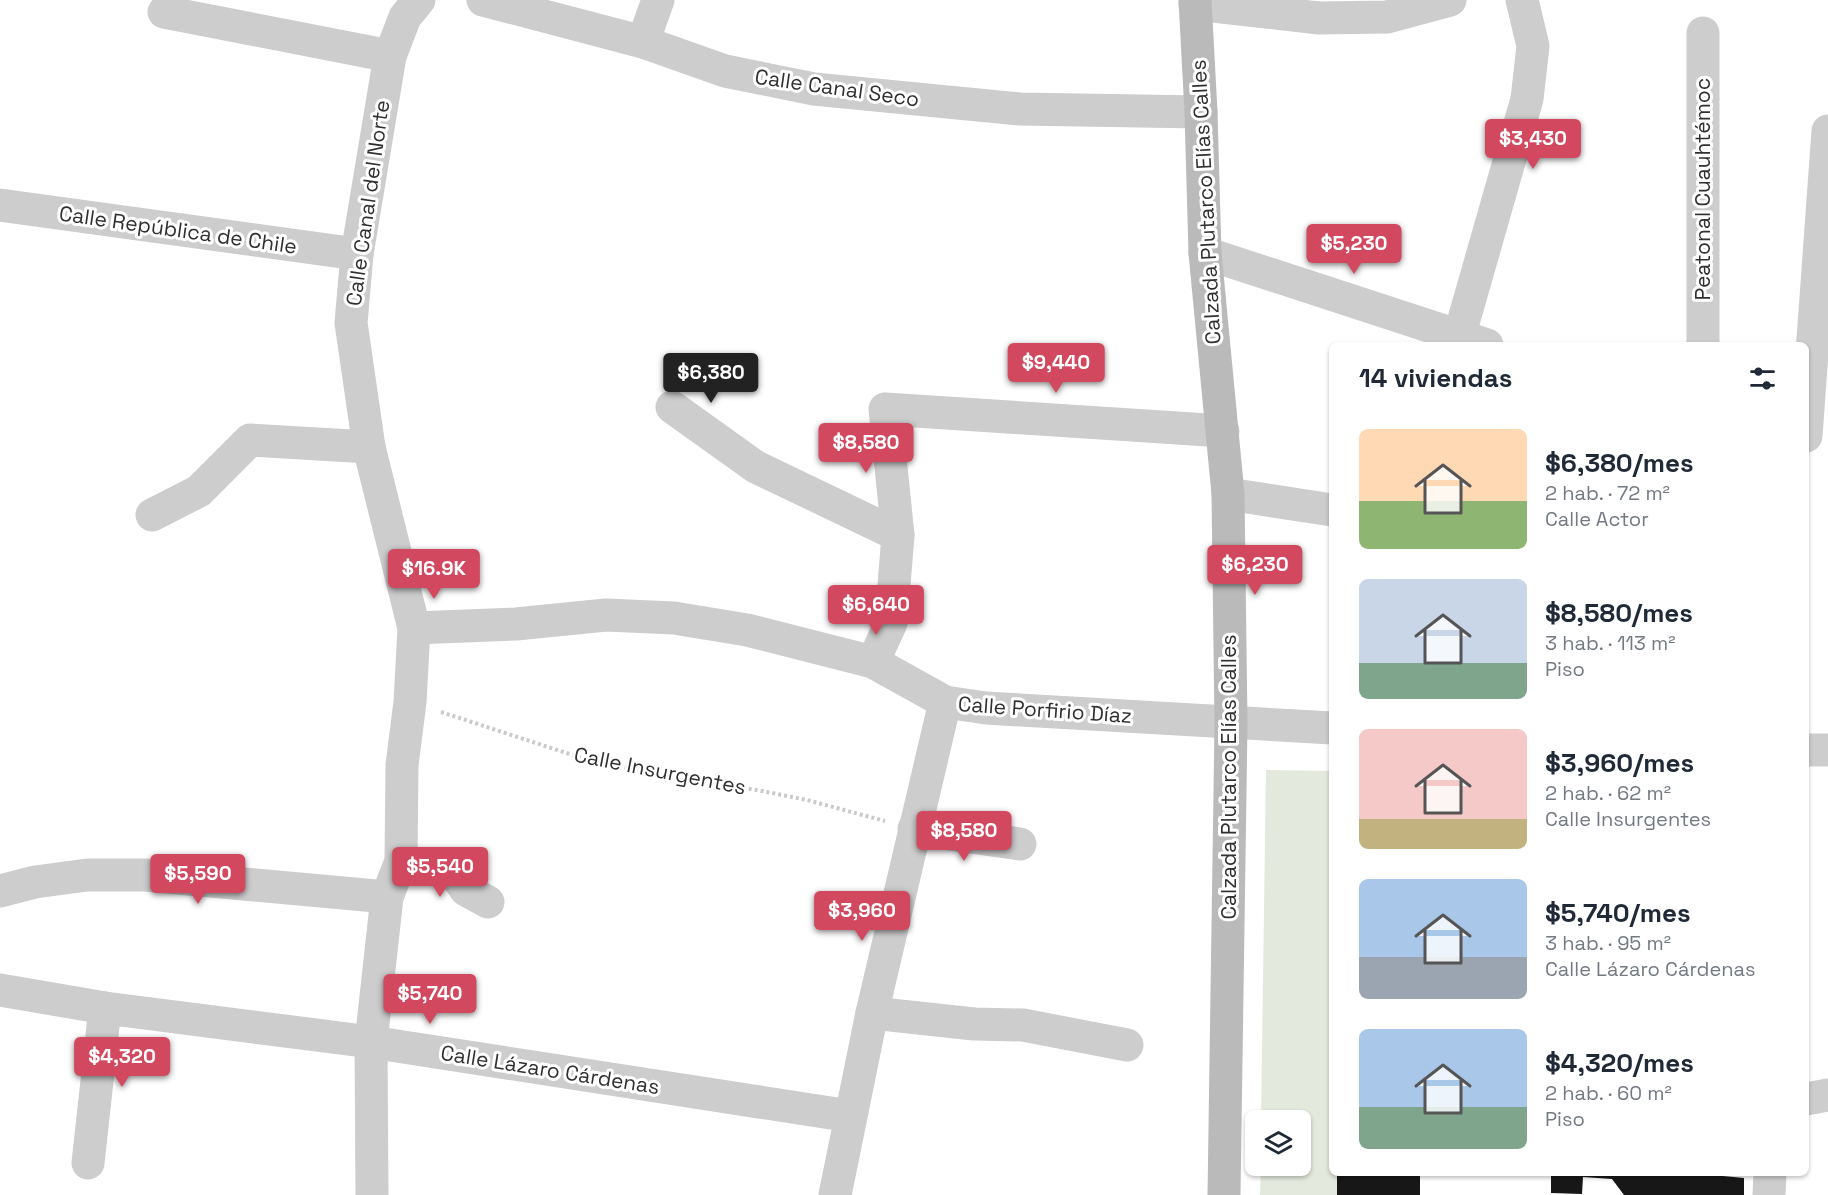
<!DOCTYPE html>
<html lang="es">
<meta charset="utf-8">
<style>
:root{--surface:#fff;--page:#f6f6f7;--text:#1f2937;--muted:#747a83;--accent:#d2485f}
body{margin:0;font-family:"Space Grotesk",sans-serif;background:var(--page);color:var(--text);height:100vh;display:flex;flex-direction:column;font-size:22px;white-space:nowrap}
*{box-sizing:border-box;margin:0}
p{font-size:20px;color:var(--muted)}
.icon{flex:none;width:33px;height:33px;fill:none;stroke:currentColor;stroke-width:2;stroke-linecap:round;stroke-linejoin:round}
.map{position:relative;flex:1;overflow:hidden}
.sheet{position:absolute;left:1329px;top:342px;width:480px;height:834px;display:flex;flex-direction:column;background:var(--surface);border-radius:9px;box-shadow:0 2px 4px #0004}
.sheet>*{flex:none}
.fabs{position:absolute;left:1245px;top:1110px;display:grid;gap:12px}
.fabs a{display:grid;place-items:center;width:66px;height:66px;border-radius:9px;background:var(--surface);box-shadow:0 2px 4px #0004;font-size:30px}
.price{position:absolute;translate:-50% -51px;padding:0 14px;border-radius:6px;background:var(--accent);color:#fff;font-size:20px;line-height:39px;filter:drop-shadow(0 2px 3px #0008)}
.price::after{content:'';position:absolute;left:50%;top:36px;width:18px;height:14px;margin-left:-9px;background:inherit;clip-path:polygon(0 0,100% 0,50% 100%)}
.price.selected{background:#222;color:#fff}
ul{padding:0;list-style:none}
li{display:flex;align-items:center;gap:18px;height:150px;padding:0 30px}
li span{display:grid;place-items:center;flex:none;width:168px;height:120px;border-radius:9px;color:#555}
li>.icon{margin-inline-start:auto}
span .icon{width:72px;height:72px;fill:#fffc;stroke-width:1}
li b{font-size:26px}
h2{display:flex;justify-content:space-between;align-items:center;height:72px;padding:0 30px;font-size:26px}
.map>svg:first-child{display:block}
</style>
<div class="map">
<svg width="1828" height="1195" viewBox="0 0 1828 1195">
<rect width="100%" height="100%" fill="#fff"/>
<polygon fill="#e4e9dd" points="1266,770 1332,771 1332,1173 1337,1173 1337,1195 1260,1195 1261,1166 1300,1166 1300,1120 1261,1120"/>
<g fill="#171717">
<rect x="1337" y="1173" width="83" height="22"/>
<polygon points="1551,1173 1691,1173 1744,1178 1744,1195 1624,1195 1612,1179 1583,1177 1582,1194 1551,1193"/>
</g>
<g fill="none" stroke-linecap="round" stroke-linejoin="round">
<polyline stroke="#cacaca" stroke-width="4" stroke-dasharray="3 3" stroke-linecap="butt" points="441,712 597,763 762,791 807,800 885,821"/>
<g stroke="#cdcdcd" stroke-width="33">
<polyline points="483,0 643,42 725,71 814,89 1020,109 1201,112"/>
<polyline points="1195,4 1319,18 1387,17 1450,0"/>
<polyline points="164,12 390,56"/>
<polyline points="643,42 658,0"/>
<polyline points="0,205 357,254"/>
<polyline points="1205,253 1487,345"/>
<polyline points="1459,337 1527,99 1533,46 1522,0"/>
<polyline points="1703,345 1703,33"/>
<polyline points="672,407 756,467 898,535"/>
<polyline points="1806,436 1828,131"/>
<polyline points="1228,494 1332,510"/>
<polyline points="152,515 199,491 250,440 369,447"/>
<polyline points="414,628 516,624 606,615 674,618 747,630 873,662 945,702 986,708 1332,728"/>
<polyline points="873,662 891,623 898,535 885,409 1223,431"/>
<polyline points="1806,750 1828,750"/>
<polyline points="914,829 1020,844"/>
<polyline points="401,861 438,868 457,877 466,890 488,902"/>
<polyline points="0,891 35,882 87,875 145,875 387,897"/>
<polyline points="0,990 105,1008 371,1042 850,1116"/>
<polyline points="872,1013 974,1024 1023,1025 1127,1045"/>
<polyline points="1806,1099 1828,1095"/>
<polyline points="88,1163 105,1008"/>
<polyline points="372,1195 371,1042 387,897 401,861 402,765 410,702 414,628 369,447 351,323 357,254 390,56 405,17 419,0"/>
<polyline points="835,1195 872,1013 945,702"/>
<polyline points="1769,1195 1770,1173"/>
</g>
<polyline stroke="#bababa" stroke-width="33" points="1195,0 1201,112 1205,253 1228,494 1231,724 1224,1195"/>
</g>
<g text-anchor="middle" stroke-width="6" stroke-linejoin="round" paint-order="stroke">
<g font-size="21" fill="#303030" stroke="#fff">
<text transform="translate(837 88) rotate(8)" y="7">Calle Canal Seco</text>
<text transform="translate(1703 189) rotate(-90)" y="7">Peatonal Cuauhtémoc</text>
<text transform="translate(1206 202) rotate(-93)" y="7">Calzada Plutarco Elías Calles</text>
<text transform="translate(368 203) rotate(-82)" y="7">Calle Canal del Norte</text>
<text transform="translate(178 230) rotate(8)" y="7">Calle República de Chile</text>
<text transform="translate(1045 710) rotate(4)" y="7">Calle Porfirio Díaz</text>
<text transform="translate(660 771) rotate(11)" y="7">Calle Insurgentes</text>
<text transform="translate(1229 777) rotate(-90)" y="7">Calzada Plutarco Elías Calles</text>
<text transform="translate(550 1070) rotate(9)" y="7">Calle Lázaro Cárdenas</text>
</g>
</g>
</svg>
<div class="fabs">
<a><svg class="icon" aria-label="layers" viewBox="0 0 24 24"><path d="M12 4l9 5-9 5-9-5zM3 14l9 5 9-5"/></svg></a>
</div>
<b class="price" style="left:1533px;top:170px">$3,430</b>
<b class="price" style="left:1354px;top:275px">$5,230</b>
<b class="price" style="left:1056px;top:394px">$9,440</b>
<b class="price selected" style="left:711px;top:404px">$6,380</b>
<b class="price" style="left:866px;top:474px">$8,580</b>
<b class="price" style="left:1255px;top:596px">$6,230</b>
<b class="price" style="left:434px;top:600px">$16.9K</b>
<b class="price" style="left:876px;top:636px">$6,640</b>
<b class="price" style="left:964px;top:862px">$8,580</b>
<b class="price" style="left:440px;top:898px">$5,540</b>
<b class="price" style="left:198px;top:905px">$5,590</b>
<b class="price" style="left:862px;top:942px">$3,960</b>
<b class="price" style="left:430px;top:1025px">$5,740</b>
<b class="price" style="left:122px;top:1088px">$4,320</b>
<section class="sheet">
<h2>14 viviendas<svg class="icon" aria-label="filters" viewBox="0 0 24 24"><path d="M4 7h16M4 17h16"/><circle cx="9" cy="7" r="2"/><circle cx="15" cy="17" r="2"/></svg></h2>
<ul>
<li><span style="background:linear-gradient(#ffd9b3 60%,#8fb573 0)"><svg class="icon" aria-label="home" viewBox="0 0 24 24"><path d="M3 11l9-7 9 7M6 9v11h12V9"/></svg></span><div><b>$6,380/mes</b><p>2 hab. · 72 m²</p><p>Calle Actor</p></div></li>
<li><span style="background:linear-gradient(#c9d6e8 70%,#7fa58c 0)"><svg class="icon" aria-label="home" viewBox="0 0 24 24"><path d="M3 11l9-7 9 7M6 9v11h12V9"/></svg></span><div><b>$8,580/mes</b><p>3 hab. · 113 m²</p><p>Piso</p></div></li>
<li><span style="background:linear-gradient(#f6c9c9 75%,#c2b280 0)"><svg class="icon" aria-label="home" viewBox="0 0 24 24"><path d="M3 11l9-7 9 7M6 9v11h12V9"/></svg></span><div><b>$3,960/mes</b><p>2 hab. · 62 m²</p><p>Calle Insurgentes</p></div></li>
<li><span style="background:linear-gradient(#a9c7e8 65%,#9aa5b1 0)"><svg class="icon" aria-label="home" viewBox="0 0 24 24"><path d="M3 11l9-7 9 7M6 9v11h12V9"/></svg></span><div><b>$5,740/mes</b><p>3 hab. · 95 m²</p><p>Calle Lázaro Cárdenas</p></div></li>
<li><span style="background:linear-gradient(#a9c7e8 65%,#7fa58c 0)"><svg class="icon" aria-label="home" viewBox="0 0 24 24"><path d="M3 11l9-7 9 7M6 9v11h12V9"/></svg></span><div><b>$4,320/mes</b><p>2 hab. · 60 m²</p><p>Piso</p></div></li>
</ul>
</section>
</div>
